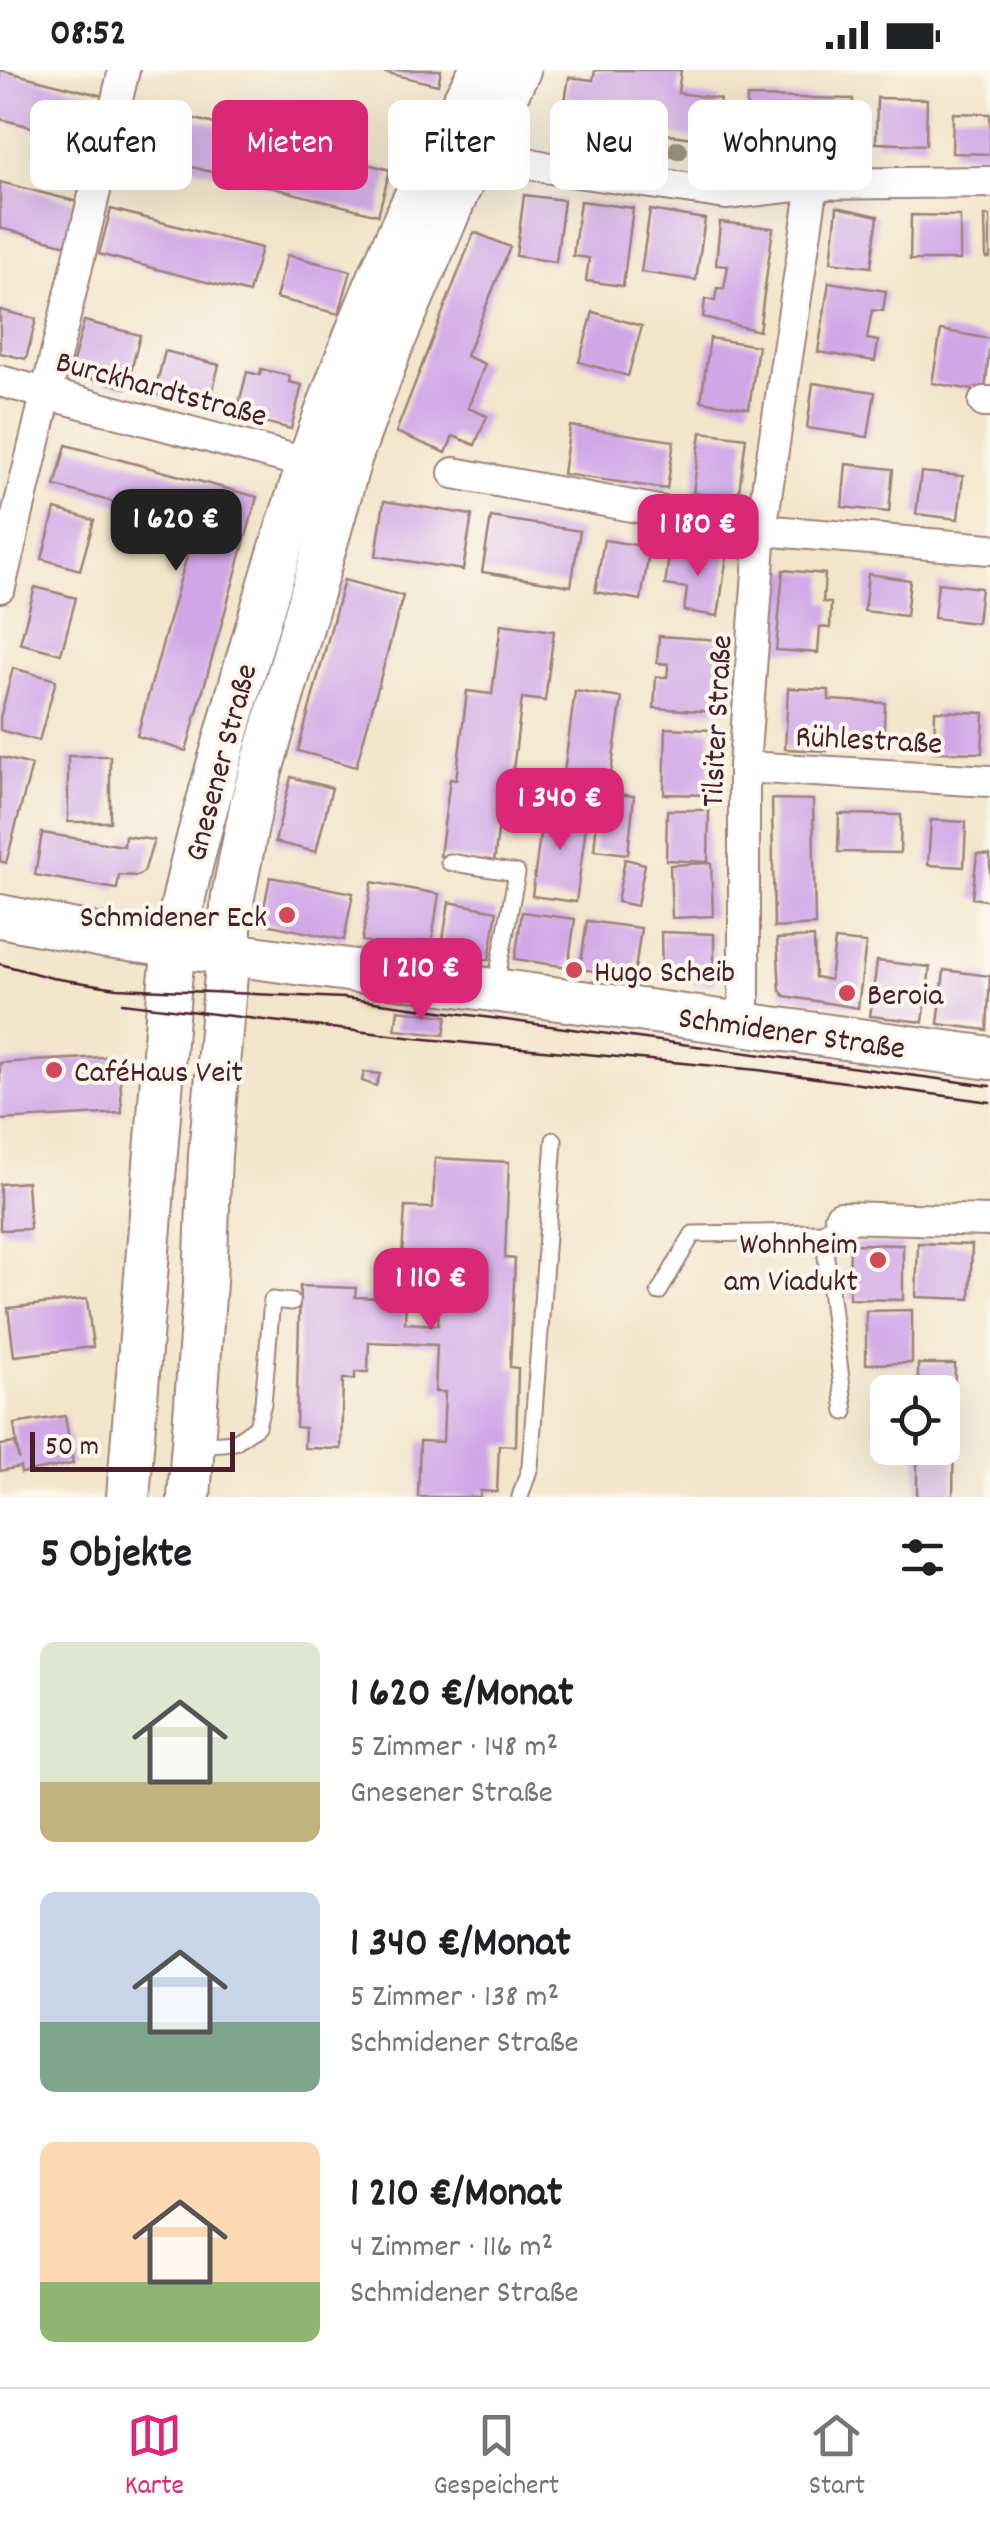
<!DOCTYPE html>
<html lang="de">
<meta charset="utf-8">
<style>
:root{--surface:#fff;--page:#f6f6f6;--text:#202124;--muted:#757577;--line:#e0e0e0;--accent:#db2777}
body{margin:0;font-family:Dekko,sans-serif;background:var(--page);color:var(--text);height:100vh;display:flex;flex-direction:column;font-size:38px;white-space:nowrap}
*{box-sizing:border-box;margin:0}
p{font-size:32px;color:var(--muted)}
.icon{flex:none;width:55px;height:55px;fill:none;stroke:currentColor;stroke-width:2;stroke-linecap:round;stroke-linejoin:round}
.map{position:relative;height:1427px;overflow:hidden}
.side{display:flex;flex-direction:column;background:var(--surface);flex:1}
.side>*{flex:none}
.top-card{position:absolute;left:30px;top:30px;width:930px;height:90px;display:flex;gap:20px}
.fabs{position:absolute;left:870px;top:1305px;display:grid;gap:20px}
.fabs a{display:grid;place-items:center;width:90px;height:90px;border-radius:15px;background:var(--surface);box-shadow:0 10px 40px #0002;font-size:50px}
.scale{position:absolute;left:30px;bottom:25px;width:205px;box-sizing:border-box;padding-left:10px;border:5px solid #4a1f2b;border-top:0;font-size:28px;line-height:35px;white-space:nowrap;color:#4a1f2b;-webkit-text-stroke:8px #fbf7ec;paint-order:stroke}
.price{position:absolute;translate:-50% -85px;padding:0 22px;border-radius:20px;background:var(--accent);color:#fff;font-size:32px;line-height:65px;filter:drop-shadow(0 2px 5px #0008)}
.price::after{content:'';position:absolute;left:50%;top:60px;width:30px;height:22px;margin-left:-15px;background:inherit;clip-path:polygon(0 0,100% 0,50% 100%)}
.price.active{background:#222;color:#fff}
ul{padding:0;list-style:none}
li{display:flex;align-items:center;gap:30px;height:250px;padding:0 40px}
li span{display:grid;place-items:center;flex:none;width:280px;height:200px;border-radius:15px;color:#555}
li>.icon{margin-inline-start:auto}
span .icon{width:120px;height:120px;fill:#fffc;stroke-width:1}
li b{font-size:42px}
h2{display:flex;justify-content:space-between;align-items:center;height:120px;padding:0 40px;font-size:42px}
.chip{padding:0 35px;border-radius:15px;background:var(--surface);box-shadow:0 10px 40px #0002;font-size:35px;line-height:90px}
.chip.active{background:var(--accent);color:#fff}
.status{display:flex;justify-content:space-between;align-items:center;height:70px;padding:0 50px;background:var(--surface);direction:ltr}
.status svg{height:28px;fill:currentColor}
.tab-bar{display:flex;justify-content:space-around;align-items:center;height:140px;border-top:2px solid var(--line);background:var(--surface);font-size:28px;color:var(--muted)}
.tab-bar a{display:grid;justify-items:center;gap:5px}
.tab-bar .active{color:var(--accent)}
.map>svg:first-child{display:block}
</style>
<div class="status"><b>08:52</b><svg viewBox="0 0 49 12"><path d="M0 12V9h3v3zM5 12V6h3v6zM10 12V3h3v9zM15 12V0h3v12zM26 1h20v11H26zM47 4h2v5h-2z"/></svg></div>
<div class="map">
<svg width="990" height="1427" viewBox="0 0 990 1427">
<rect width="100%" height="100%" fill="#fbf7ec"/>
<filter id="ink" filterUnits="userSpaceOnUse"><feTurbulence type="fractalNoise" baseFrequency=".01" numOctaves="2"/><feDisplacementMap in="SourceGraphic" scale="20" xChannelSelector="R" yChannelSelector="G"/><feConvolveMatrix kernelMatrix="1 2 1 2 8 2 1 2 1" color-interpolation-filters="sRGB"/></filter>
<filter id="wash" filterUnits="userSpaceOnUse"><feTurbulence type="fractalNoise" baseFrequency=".0048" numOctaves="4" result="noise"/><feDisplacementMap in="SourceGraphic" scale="40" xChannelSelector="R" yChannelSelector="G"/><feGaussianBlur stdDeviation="2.25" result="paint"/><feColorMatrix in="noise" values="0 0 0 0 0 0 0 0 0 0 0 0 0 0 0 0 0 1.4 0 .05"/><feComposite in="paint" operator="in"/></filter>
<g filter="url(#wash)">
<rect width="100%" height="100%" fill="#f2e5ca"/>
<g id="blocks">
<g fill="#d0a6e7">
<polygon points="0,0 103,26 92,72 0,49"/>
<polygon points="374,0 441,0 438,15"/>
<polygon points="595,0 681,0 678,23 720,29 713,71 562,49 569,7 593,10"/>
<polygon points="747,27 853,29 852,78 746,75"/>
<polygon points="877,28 927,29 926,75 876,73"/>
<polygon points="138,34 390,100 378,145 126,80"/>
<polygon points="953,43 990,44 990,84 952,83"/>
<polygon points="0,112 78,132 67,175 0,158"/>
<polygon points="524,125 564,130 556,192 516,186"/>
<polygon points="580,131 633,138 623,216 586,211 589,188 573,186"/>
<polygon points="837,137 878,146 871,197 831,192"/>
<polygon points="111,139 261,178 249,223 99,184"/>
<polygon points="650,140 705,149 696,210 641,202"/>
<polygon points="911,145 960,146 960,190 910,190"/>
<polygon points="985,146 990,146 990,188 986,188"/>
<polygon points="720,152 773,158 759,261 703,247 705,229 715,231 717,218 724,219 728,196 716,195"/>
<polygon points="474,162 510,177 466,286 485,294 468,338 487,346 475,375 453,366 446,383 396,362"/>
<polygon points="287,185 351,201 339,244 276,228"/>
<polygon points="829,212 886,221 883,241 872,240 867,269 878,271 875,291 818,282"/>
<polygon points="0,240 36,249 26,289 0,283"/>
<polygon points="593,242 642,256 628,306 579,292"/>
<polygon points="84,251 140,265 127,318 70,303"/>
<polygon points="941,260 990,269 985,322 932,313"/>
<polygon points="710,268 758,276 749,338 701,331"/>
<polygon points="165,281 219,295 208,338 154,324"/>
<polygon points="261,299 290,306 289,312 302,315 291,359 236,345 247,302 260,305"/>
<polygon points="813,313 875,322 868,367 807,358"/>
<polygon points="570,356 674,371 667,419 563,404"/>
<polygon points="701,362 746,368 738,429 693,423"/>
<polygon points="66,375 257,427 186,681 137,666 194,460 144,447 145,441 55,416"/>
<polygon points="846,394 893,399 889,442 842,437"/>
<polygon points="921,402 963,406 958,449 916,444"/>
<polygon points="384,431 472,445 463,500 376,486"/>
<polygon points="55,439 94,450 80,500 42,489"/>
<polygon points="491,447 580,461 571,516 482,502"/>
<polygon points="604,470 650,477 641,530 595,522"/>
<polygon points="670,479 727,486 718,546 684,541 687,518 665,515"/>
<polygon points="783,500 825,504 823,532 831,533 830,558 820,557 818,583 776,580"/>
<polygon points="868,504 910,510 906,546 864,541"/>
<polygon points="344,510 403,526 356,697 298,681"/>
<polygon points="938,513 981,518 977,553 934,548"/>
<polygon points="35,517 76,528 61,584 20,573"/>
<polygon points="501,554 554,561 545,631 522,628 511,717 504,716 494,793 440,786 450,709 456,710 467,621 492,624"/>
<polygon points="659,566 720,570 715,642 654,638 656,607 667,607 668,599 668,594 657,593"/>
<polygon points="13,598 56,610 39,671 0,660 0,648"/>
<polygon points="788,618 829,620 829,630 885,633 883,678 827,676 826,681 785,679"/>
<polygon points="575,621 622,628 609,716 563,709"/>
<polygon points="935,641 984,643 982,683 934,682"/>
<polygon points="666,658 711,660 709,725 664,724"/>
<rect x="68" y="686" width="42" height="66"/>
<polygon points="0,687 32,695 6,793 0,791"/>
<polygon points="291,707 332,718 316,782 275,772"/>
<polygon points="600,722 634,726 628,784 594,780"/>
<polygon points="772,729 813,730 815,855 774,858"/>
<polygon points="544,734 588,741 576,832 532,826"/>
<polygon points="667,740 709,740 708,792 666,790"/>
<polygon points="839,744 901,745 900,783 838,782"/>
<polygon points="931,750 966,752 964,797 928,795"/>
<polygon points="42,763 124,776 125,766 154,770 144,802 137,806 119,805 117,819 35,805"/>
<polygon points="977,784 990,785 990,831 972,828"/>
<polygon points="625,789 645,794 637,836 617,832"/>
<polygon points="711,793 713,846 672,848 670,795"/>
<polygon points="270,807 353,823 344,870 261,853"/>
<polygon points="372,812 439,824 430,883 362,871"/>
<polygon points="449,832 497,841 489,890 441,882"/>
<polygon points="522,842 575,849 568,897 515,889"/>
<polygon points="587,851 641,858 634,907 580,899"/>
<polygon points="661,862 714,864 714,915 662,909"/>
<polygon points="814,867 815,907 830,910 835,870 866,873 858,938 785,926 780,921 777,869"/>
<polygon points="877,891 930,897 923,952 870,946"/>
<polygon points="944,900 990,906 987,960 938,954"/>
<polygon points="398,940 447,946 444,965 395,960"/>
<polygon points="119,986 122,1043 0,1050 0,993"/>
<polygon points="364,1002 380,1004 376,1016 362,1011"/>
<polygon points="435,1088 509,1092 505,1188 515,1189 510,1297 518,1298 516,1376 499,1375 497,1422 480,1421 480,1427 418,1427 420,1371 443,1372 445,1322 435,1322 437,1275 369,1272 368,1302 355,1302 355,1309 343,1309 341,1379 304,1378 305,1358 296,1357 300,1216 356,1218 355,1227 406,1229 405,1253 438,1255 441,1189 402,1187 405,1137 433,1138"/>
<polygon points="27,1112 30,1159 0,1160 0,1114"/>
<polygon points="918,1173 972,1175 970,1229 916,1227"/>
<polygon points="850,1174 903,1175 903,1230 849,1229"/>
<polygon points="87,1229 93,1277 14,1286 8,1238"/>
<polygon points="912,1240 912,1293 866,1294 866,1241"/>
<polygon points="918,1294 955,1294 953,1427 917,1427 917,1378 942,1378 942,1322 918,1322"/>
<polygon points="65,1346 73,1394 21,1403 20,1397 0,1401 0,1375 15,1373 19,1390 14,1354"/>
</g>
</g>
</g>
<g filter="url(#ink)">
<use href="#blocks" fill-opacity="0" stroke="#9e827a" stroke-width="2.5"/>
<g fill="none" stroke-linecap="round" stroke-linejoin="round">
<defs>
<g id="lane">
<polyline points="449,792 517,803 495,918"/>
<polyline points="823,1162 845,1342"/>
<polyline points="659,1222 693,1164 823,1162 840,1147"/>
<polyline points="195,1375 235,1372 257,1356 263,1333 272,1230 292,1232"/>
<polyline points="520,1427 530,1397 554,1070"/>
</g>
<g id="street">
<polyline points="481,73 518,91 550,98 726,124 813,114 990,112"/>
<polyline points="0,311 306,393"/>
<polyline points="984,332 990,332"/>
<polyline points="454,403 761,460 990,479"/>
<polyline points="0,517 124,0"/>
<polyline points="744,697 990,711"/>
<polyline points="744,955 744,697 761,460 813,114"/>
<polyline points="840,1147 990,1151"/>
</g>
<g id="secondary">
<polyline points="0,846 107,867 990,988"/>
<path d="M 128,1427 L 169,922 C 178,828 206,739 231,649 C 292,425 366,203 481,0"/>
<polyline points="189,1427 205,1212 210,1085 233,826 252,732 351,386 391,277 457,123 519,0"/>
</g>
</defs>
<use href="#lane" stroke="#9e827a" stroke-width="19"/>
<use href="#street" stroke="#9e827a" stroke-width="34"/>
<use href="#secondary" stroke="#9e827a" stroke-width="46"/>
<use href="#lane" stroke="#fff" stroke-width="15"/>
<use href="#street" stroke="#fff" stroke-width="30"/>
<use href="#secondary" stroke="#fff" stroke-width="42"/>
<g stroke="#4a1f2b" stroke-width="2.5">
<polyline points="0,894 52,908 117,918 344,928 990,1016"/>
<polyline points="122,933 415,968 758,1000 990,1032"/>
</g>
</g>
<g fill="#a19784">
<circle cx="517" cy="55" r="10"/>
<circle cx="678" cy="80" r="10"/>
</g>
</g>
<g fill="#d1495b" stroke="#fbf7ec" stroke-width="4">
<circle cx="287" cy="845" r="10"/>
<circle cx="574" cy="900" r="10"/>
<circle cx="847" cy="923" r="10"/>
<circle cx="54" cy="1000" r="10"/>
<circle cx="878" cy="1190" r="10"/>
</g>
<g text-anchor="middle" stroke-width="8" stroke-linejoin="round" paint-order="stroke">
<g font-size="32" fill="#4a1f2b" stroke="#fbf7ec">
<text transform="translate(162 317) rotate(15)" y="11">Burckhardtstraße</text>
<text transform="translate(715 651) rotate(-87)" y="11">Tilsiter Straße</text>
<text transform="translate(869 668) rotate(3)" y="11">Rühlestraße</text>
<text transform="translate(219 692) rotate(-75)" y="11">Gnesener Straße</text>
<text transform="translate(792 961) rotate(8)" y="11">Schmidener Straße</text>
</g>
<g font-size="32" fill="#4a1f2b" stroke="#fbf7ec" text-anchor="start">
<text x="267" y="856" text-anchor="end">Schmidener Eck</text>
<text x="594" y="911">Hugo Scheib</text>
<text x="867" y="934">Beroia</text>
<text x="74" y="1011">CaféHaus Veit</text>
<text x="858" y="1183" text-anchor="end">Wohnheim<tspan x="858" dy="37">am Viadukt</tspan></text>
</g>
</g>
</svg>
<div class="fabs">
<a><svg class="icon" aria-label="locate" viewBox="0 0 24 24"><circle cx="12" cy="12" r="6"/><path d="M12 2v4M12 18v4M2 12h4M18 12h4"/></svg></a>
</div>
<div class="scale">50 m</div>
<b class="price active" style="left:176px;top:504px">1 620 €</b>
<b class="price" style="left:698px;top:509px">1 180 €</b>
<b class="price" style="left:560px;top:783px">1 340 €</b>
<b class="price" style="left:421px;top:953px">1 210 €</b>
<b class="price" style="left:431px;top:1263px">1 110 €</b>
<div class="top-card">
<a class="chip">Kaufen</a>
<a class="chip active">Mieten</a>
<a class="chip">Filter</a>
<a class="chip">Neu</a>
<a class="chip">Wohnung</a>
</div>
</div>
<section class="side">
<h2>5 Objekte<svg class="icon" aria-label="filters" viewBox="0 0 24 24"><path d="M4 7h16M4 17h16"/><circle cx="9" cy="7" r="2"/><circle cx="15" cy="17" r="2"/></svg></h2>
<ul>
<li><span style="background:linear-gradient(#dfe7d0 70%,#c2b280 0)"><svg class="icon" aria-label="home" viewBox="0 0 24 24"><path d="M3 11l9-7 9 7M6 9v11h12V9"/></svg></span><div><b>1 620 €/Monat</b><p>5 Zimmer · 148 m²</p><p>Gnesener Straße</p></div></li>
<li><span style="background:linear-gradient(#c9d6e8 65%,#7fa58c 0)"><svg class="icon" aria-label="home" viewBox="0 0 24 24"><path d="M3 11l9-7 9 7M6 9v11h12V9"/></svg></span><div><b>1 340 €/Monat</b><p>5 Zimmer · 138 m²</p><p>Schmidener Straße</p></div></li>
<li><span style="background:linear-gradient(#ffd9b3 70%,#8fb573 0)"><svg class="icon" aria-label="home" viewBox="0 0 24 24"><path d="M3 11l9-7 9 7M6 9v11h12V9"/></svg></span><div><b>1 210 €/Monat</b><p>4 Zimmer · 116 m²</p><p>Schmidener Straße</p></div></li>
</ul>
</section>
<nav class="tab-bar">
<a class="active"><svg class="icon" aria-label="map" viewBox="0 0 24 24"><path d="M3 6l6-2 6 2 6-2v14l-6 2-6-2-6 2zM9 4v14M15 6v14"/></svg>Karte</a>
<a><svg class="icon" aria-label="saved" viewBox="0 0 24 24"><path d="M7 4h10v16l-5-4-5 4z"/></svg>Gespeichert</a>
<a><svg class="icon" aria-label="home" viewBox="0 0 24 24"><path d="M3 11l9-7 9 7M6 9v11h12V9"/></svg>Start</a>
</nav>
